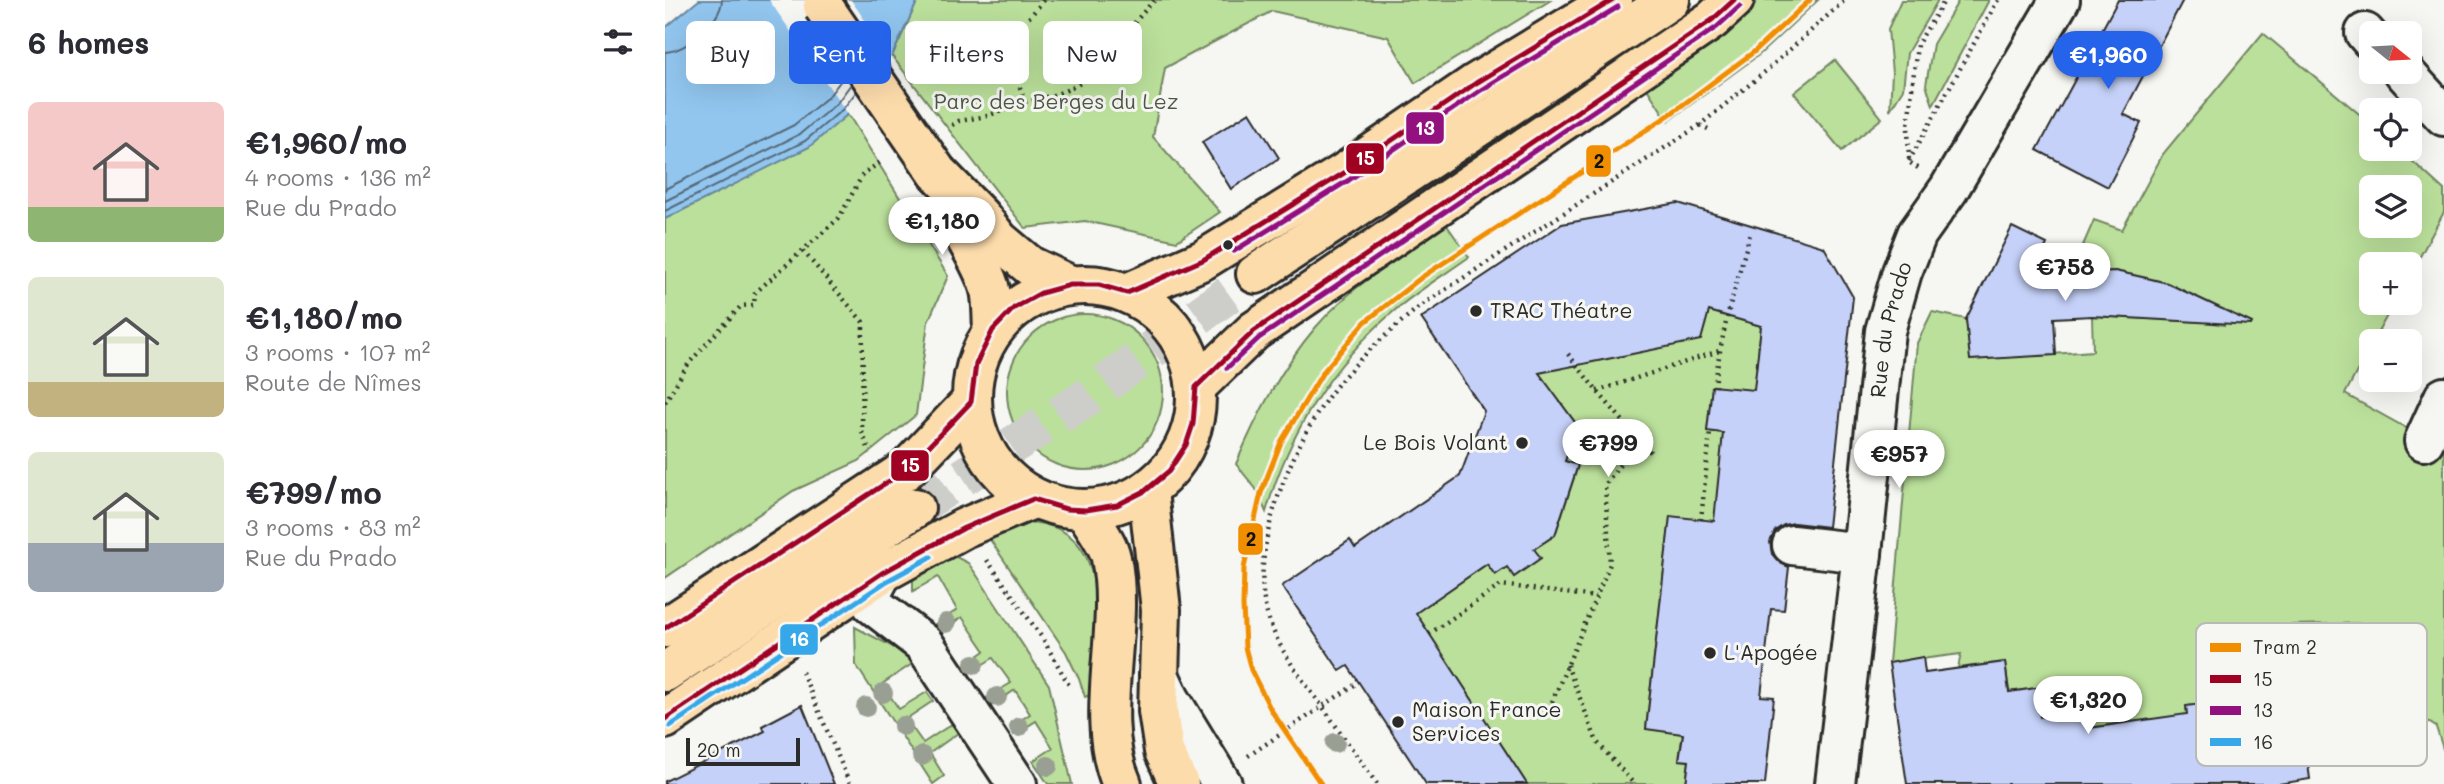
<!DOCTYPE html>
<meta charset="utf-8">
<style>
:root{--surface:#fff;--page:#f7f7f7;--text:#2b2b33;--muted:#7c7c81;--accent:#2563eb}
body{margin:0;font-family:Mali,sans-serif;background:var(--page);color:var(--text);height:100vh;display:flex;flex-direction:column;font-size:26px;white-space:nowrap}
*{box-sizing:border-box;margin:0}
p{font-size:23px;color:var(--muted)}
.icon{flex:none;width:38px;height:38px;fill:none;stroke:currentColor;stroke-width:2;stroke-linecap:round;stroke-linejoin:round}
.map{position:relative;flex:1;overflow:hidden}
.details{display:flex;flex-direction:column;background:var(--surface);width:665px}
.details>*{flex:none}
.banner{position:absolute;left:21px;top:21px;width:665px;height:63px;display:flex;gap:14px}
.needle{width:46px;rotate:108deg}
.tools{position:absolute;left:1694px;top:21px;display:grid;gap:14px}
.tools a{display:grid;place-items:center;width:63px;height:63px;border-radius:10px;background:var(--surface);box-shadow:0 7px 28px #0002;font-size:35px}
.scale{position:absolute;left:21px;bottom:18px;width:114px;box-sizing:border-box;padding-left:7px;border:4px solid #2b2b2b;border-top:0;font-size:19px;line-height:24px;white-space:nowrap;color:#2b2b2b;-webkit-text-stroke:5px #f6f6f2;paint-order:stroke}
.price{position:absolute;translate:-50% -60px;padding:0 16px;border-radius:24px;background:#fff;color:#222;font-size:23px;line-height:46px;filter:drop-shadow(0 2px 4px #0008)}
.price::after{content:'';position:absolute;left:50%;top:42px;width:21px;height:16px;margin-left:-10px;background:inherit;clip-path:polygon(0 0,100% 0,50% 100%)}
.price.current{background:var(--accent);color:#fff}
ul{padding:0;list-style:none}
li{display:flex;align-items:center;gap:21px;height:175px;padding:0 28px}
li span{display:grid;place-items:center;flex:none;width:196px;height:140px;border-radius:10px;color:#555}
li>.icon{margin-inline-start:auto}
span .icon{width:84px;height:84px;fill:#fffc;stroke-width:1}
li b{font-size:30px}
h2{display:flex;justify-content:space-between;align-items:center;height:84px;padding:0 28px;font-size:30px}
.chip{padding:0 24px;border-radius:10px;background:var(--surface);box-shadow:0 7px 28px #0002;font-size:24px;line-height:63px}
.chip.current{background:var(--accent);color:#fff}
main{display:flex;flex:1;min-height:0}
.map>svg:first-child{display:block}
</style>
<main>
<section class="details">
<h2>6 homes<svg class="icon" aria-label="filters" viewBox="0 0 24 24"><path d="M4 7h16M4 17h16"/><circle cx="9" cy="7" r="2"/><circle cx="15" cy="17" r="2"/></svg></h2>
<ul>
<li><span style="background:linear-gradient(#f6c9c9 75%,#8fb573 0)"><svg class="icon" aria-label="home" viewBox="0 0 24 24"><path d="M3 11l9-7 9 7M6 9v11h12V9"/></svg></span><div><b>€1,960/mo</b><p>4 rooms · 136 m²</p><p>Rue du Prado</p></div></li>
<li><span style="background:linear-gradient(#dfe7d0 75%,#c2b280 0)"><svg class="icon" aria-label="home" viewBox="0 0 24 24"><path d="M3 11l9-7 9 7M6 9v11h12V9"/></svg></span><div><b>€1,180/mo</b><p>3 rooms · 107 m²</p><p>Route de Nîmes</p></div></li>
<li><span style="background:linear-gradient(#dfe7d0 65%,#9aa5b1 0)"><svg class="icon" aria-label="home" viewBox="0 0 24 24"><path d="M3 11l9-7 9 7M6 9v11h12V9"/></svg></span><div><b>€799/mo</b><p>3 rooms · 83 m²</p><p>Rue du Prado</p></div></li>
</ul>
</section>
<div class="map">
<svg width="1779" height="784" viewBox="0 0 1779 784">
<rect width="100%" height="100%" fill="#f6f6f2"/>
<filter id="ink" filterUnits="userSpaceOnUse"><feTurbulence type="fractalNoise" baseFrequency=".0143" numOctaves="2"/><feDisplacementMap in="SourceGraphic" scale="14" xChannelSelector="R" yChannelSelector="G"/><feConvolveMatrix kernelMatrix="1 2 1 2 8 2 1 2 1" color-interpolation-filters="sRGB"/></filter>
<g filter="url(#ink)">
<g fill="#bbe09b" stroke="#738663" stroke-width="2" fill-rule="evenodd">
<polygon points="253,0 886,0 750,83 723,37 607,11 500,68 488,137 555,212 512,241 420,221 360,228 227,56"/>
<polygon points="1093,0 1153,0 1095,54 1003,121 981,87 1076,16"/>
<polygon points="1236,0 1273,0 1242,53 1238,89 1225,110 1227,73 1223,29"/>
<polygon points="1294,0 1324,0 1268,105 1261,85 1268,44"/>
<path d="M 1598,33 L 1706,124 L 1706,149 L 1734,149 L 1779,190 L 1779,212 L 1745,275 L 1745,264 L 1706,264 L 1706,303 L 1729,303 L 1708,341 L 1706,341 L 1706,345 L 1680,394 L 1779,449 L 1779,752 L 1771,727 L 1710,688 L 1704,623 L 1627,625 L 1632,679 L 1567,689 L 1567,700 L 1521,706 L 1523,724 L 1473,721 L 1424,728 L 1422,711 L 1375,717 L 1371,689 L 1344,692 L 1340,662 L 1293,668 L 1296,654 L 1224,663 L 1252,343 L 1267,312 L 1301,319 L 1306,360 L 1428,351 L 1427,316 L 1542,322 L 1559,325 L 1559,310 L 1502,283 L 1486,279 L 1450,271 L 1406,273 L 1429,220 L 1457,230 L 1498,154 ZM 1706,187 L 1745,187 L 1745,226 L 1706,226 Z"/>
<polygon points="1170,60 1217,118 1177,151 1129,93"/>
<polygon points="183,114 283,276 263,322 251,415 194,461 128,491 0,578 0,219 144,147"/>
<path d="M 781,224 L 804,257 C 779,275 752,291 729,311 C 666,365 624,432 601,512 L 591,489 L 571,464 C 592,415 616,368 651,327 C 687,285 736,255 781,224 Z"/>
<polygon points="1044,311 1096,326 1089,391 1047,387 1042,431 1070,434 1060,523 1005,517 981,729 1018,734 1014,759 1024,761 1021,784 862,784 750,613 822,564 830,575 842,567 875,558 869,549 890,535 913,466 900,461 912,425 881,383 865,370"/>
<circle cx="420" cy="392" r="78"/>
<path d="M 358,522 C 456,523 427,632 425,695 L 420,697 L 414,679 L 401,652 L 322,535 Z"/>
<polygon points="287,555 303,563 311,574 384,685 407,784 383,784 368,761 388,748 371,721 349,735 345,727 365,714 350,690 326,706 321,698 346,683 328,658 301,675 296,668 320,651 297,617 274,632 270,624 292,610 273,577 248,591 248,577"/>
<polygon points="190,627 253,660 217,684 234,709 262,692 268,701 241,719 258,743 287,724 293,733 265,753 279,776 268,784 191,665"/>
</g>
<polygon fill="#92c6ef" stroke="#6988a1" stroke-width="2" points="34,0 253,0 227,56 183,114 144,147 0,219 0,28"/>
<polygon fill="#f6f6f2" points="104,0 186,0 228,61 185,117"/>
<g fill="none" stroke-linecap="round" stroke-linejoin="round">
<g stroke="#546979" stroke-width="2">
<path d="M 0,52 C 21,52 56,22 57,0"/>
<polyline points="0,189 129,125 164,96 180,75"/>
<polyline points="0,201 135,134 172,103 186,84"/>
<polyline points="0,211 140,141 178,109 191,92"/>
</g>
</g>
<g fill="#c5d1f8" stroke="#2b2b2b" stroke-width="2">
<polygon points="1453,0 1518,0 1458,114 1476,123 1443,187 1372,150"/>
<polygon points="585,112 614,158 566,189 537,142"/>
<polygon points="1013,203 1159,247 1188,297 1163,527 1129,523 1119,525 1110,531 1105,542 1107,554 1115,563 1124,567 1119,610 1106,609 1096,696 1109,697 1100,784 1021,784 1024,761 1014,760 1018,734 981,729 1005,516 1049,521 1058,433 1042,431 1047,386 1089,390 1096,326 1044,311 1036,340 874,373 912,425 900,461 913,465 890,535 869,549 876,558 849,577 842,567 830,575 822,564 751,613 862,784 761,784 683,666 675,671 617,586 685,540 690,548 795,476 819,411 756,318 897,224"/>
<polygon points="1347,227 1382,244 1367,275 1450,271 1486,279 1502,283 1587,323 1586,325 1427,316 1389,318 1391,355 1305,360 1301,319"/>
<polygon points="1258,657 1260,673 1340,662 1344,692 1371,688 1375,717 1422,711 1424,728 1522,714 1521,706 1567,700 1566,689 1632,680 1645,779 1614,784 1242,784 1224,663"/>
<polygon points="137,705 169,784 0,784 0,781 100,731 97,726"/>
</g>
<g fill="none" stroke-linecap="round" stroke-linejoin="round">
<polyline stroke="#cdcdca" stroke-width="38" stroke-dasharray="38 19" stroke-linecap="butt" points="250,508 421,398 591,274"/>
<defs>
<g id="minor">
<polyline points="1700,33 1706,40"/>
<polyline points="1739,72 1779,116"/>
<polyline points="1759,441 1779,397"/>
<polyline points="1127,545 1197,553"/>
<polyline points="217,573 208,590 207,604 259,644 352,784"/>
<polyline points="494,675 505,699 557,784"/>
<path id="s1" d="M 1170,784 L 1197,553 L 1220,331 L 1237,272 L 1252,234 L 1284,189 L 1395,0"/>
</g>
<g id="major">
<polyline points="272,172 315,216 334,240 365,266 405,285"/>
<path d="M 285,207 C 296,234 315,258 324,286 C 328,299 327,316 328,330"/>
<polyline points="591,274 1005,0"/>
<circle cx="419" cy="397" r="112"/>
<polyline points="462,293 538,260 679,173 811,83 948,0"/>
<polyline points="531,387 589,331 1047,20 1069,0"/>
<polyline points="483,491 496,610 493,711 499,751 514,784"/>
<path d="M 420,510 C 428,525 443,542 446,558 C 461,629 427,717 457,784"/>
<polyline points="0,628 241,470 306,402"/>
<polyline points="0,672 250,508"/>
<polyline points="0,719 217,573 299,528 368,499"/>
</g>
</defs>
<use href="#minor" stroke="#2b2b2b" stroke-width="44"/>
<use href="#major" stroke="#2b2b2b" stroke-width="44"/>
<g stroke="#2b2b2b" stroke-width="4.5" stroke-dasharray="2 5" stroke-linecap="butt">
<path d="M 360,102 C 380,98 404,92 421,79 C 448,59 465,23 490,0"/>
<polyline points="287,125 294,121 322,116 360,102 348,68 351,33 379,0"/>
<polyline points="1035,125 1043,129"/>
<polyline points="1244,161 1333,0"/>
<polyline points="1253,168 1244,162 1243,125 1252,45 1280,0"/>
<polyline points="138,251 198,322 197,432 204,450"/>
<polyline points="903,354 932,391 986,453"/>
<path d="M 1050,387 C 1055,334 1071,285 1085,234"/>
<polyline points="932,391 1054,351"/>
<polyline points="0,402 24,363 76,306 89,305 90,293 174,218 198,174 217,161"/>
<polyline points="1036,520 1045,432"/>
<polyline points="322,560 378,639 405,687"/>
<polyline points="764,634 836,585 931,597"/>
<polyline points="902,665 932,742 969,784"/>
<polyline points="137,672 185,784"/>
<polyline points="887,702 945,564 940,485 974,439"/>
<polyline points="583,756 694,682"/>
<path d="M 712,784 C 694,759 677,735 660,710 C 637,679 611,648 601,610 C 584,543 631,436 673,384 C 698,354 728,328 758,304 L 1035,125 L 1101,71 L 1180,0"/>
</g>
<use href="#minor" stroke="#f6f6f2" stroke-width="38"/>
<use href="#major" stroke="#fddcac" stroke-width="38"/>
<defs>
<polyline id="major-bridge" points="158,6 272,172"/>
</defs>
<use href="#major-bridge" stroke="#2b2b2b" stroke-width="44" stroke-linecap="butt"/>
<use href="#major-bridge" stroke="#fddcac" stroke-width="38"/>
<defs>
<g id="bus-1">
<polyline points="0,628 241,470 306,402 311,364 328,330 349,308 376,293 405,285 434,285 462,293 538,260 679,173 811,83 948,0"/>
<polyline points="0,719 217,573 299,528 368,499 401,509 421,510 452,505 480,491 504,471 521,445 528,424 531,387 589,331 1047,20 1069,0"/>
</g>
<g id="bus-2">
<polyline points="569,251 684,180 816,90 953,7"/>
<polyline points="562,368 594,338 1052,27 1075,6"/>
</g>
<polyline id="bus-3" points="5,726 222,581 266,557"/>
</defs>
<use href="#bus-1" stroke="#f6f6f2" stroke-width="10"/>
<use href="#bus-2" stroke="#f6f6f2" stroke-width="10"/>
<use href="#bus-3" stroke="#f6f6f2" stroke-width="10"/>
<use href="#bus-1" stroke="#a00021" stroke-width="5"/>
<use href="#bus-2" stroke="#93117e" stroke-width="5"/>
<use href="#bus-3" stroke="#36a7e9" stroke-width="5"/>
<defs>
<polyline id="tram-1" points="656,784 606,710 586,670 580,647 578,606 579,568 596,493 616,442 658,372 700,322 757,277 1004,115 1090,51 1145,0"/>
</defs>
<use href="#tram-1" stroke="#f6f6f2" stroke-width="10"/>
<use href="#tram-1" stroke="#f18e00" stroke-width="5"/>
</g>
<g fill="#9a9f94">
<circle cx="281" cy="623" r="10"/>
<circle cx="309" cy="664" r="10"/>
<circle cx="218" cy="693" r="10"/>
<circle cx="332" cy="697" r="10"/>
<circle cx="201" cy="707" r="10"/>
<circle cx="238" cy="726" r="10"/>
<circle cx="354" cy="727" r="10"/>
<circle cx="670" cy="743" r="10"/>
<circle cx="257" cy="756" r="10"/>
<circle cx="383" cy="766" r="10"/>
</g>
</g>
<g fill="#2b2b2b" stroke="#f6f6f2" stroke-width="2.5">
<circle cx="563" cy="245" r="6"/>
<circle cx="811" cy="311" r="7"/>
<circle cx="857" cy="443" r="7"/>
<circle cx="1045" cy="653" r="7"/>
<circle cx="733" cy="722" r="7"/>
</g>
<g text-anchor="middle" stroke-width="6" stroke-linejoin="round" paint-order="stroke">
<g font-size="21" fill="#4f5847" stroke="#f6f6f2">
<text x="391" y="109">Parc des Berges du Lez</text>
</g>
<g font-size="21" fill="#2b2b2b" stroke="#f6f6f2" text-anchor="start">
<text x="825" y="318">TRAC Théatre</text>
<text x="843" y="450" text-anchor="end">Le Bois Volant</text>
<text x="1059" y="660">L'Apogée</text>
<text x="747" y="717">Maison France<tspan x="747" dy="24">Services</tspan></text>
</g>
<g font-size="21" fill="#2b2b2b" stroke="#f6f6f2">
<text dy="7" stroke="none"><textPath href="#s1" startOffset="458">Rue du Prado</textPath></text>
</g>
</g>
<rect x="1531" y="623" width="231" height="143" rx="10" fill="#f6f6f2" stroke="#b9b9b6" stroke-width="2"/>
<rect x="1545" y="643" width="31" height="9" fill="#f18e00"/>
<rect x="1545" y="675" width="31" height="8" fill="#a00021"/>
<rect x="1545" y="706" width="31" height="9" fill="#93117e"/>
<rect x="1545" y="738" width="31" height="8" fill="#36a7e9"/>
<g font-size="19" fill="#2b2b2b">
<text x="1588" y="654">Tram 2</text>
<text x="1588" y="686">15</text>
<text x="1588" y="717">13</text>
<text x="1588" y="749">16</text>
</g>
<g stroke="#f6f6f2" stroke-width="2.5">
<rect x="740" y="111" width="40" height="34" rx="7" fill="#93117e"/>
<rect x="680" y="142" width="40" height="33" rx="7" fill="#a00021"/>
<rect x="920" y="144" width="27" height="34" rx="7" fill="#f18e00"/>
<rect x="225" y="449" width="40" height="33" rx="7" fill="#a00021"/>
<rect x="572" y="522" width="27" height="34" rx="7" fill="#f18e00"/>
<rect x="114" y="623" width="40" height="33" rx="7" fill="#36a7e9"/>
</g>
<g font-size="19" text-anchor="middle" font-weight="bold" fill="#fff">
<text x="760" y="135">13</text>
<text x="700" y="165">15</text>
<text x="245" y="472">15</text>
<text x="134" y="646">16</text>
</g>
<g font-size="19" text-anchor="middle" font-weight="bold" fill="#111">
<text x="934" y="168">2</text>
<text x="586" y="546">2</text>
</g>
</svg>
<div class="tools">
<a><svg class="needle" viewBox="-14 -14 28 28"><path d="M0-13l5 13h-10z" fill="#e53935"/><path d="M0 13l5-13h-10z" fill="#7c7c81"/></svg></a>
<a><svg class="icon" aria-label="locate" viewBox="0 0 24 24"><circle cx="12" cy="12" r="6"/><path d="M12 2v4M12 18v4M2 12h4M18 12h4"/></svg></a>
<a><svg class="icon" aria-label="layers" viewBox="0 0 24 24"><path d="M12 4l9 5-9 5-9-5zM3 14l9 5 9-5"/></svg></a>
<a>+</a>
<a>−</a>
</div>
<div class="scale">20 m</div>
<b class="price current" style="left:1443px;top:91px">€1,960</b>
<b class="price" style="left:277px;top:257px">€1,180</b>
<b class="price" style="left:1400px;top:303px">€758</b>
<b class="price" style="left:943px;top:479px">€799</b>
<b class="price" style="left:1234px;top:490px">€957</b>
<b class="price" style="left:1423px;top:736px">€1,320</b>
<div class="banner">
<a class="chip">Buy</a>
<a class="chip current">Rent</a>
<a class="chip">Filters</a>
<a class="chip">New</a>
</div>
</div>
</main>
